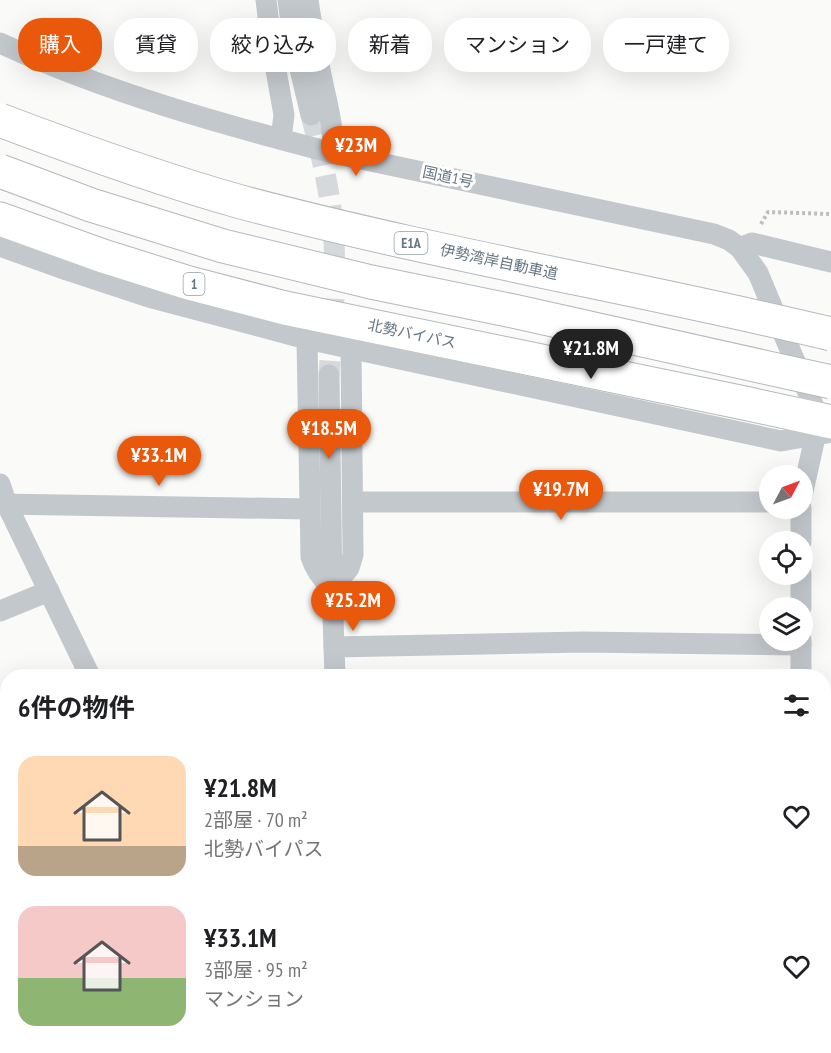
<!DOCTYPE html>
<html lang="ja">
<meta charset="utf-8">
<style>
:root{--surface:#fff;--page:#f2f2f2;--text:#202124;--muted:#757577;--accent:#ea580c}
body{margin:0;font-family:"PT Sans Narrow","Noto Sans JP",sans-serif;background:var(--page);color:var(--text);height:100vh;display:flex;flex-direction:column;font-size:22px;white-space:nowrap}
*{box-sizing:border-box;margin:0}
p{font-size:20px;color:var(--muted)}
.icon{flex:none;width:33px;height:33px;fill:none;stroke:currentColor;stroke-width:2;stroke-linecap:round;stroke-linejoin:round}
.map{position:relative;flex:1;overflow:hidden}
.side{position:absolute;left:0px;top:669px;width:831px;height:384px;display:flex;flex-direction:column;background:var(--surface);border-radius:24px 24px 0 0;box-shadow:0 6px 24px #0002}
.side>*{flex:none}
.hud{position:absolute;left:18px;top:18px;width:795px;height:54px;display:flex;gap:12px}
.needle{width:39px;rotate:49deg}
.fabs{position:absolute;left:759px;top:465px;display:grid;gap:12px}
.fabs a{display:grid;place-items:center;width:54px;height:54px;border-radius:50%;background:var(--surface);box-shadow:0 6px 24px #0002;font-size:30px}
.price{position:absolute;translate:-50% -51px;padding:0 14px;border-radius:21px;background:var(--accent);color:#fff;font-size:20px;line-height:39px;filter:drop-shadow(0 2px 3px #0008)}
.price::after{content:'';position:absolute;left:50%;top:36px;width:18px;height:14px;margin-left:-9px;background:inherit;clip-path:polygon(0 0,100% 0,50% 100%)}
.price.on{background:#222;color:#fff}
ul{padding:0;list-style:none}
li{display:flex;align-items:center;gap:18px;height:150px;padding:0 18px}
li span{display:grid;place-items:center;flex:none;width:168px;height:120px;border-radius:18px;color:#555}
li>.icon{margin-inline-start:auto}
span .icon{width:72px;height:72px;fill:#fffc;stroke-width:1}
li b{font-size:26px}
h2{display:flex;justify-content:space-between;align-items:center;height:72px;padding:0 18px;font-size:26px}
.pill{padding:0 21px;border-radius:24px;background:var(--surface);box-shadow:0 6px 24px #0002;font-size:21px;line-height:54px}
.pill.on{background:var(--accent);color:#fff}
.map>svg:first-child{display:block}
</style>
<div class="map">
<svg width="831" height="1053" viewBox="0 0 831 1053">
<rect width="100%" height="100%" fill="#fafaf8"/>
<polygon fill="#bbc7cb" points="0,1033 7,1041 8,1046 12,1046 19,1053 0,1053"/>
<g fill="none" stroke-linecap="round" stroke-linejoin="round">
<path stroke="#d5d9db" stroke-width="21" stroke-dasharray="21 10" stroke-linecap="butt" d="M 311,115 C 322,157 332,199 334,242 C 336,286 332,331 329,375"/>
<defs>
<polyline id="highway" points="0,219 103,256 189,283 285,308 749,404 831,422"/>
</defs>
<use href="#highway" stroke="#b4b9bd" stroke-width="35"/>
<polyline stroke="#bbbfc2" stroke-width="4" stroke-dasharray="3 3" stroke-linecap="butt" points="761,224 768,212 831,214"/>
<g stroke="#c3c8cc" stroke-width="21">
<polyline points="266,0 272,48 284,115 281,139"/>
<polyline points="288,0 294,44 311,115"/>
<path d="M 308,0 C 312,27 316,53 322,79 C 327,104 334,127 333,153"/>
<path d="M 0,43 C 106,92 220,124 333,153 L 714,234 L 729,240 L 740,248 L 758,273 L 819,419 L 802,496"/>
<polyline points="0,246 67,270 149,297 307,339 781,441 827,433"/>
<polyline points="740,248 752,243 831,262"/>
<path d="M 307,339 L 311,557 C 315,570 322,579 332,589"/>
<polyline points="329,375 332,589 335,676"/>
<polyline points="0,484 7,505 90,676"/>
<polyline points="353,502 770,502"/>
<polyline points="0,504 310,509"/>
<polyline points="801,508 801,542"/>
<polyline points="332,589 349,568 353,555 351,348"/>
<polyline points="801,608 801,574"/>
<polyline points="0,611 49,591"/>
<polyline points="801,640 801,676"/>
<polyline points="334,647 583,642 801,645"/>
<polyline points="824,785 831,785"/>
<polyline points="0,791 8,797"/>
<polyline points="824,910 831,910"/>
<polyline points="247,1046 253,1053"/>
<polyline points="346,1046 346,1053"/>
</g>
<use href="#highway" stroke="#fff" stroke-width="33"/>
<defs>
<g id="highway-bridge">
<path d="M 0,120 C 79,150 159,179 241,202 C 436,254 635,287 831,334"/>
<polyline points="0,171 91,205 223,246 371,282 513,311 831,382"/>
</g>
</defs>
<use href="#highway-bridge" stroke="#b4b9bd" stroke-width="35" stroke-linecap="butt"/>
<use href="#highway-bridge" stroke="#fff" stroke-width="33"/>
</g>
<g text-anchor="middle" stroke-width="6" stroke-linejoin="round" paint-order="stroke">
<g fill="#fff" stroke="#939fa8" stroke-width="1.5">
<rect x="394.5" y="232" width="33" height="22" rx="4.5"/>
<rect x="183.5" y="273" width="21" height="22" rx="4.5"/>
</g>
<g font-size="14" font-weight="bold" fill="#657683">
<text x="411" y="248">E1A</text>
<text x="194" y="289">1</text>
</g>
<g font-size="15" fill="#657683" stroke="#fff">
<text transform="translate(448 177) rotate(12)" y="5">国道1号</text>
<text transform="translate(499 262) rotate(12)" y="5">伊勢湾岸自動車道</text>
<text transform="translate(412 334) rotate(12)" y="5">北勢バイパス</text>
</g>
</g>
</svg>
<div class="fabs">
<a><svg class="needle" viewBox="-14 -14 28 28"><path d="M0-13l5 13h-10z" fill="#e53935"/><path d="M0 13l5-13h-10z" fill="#757577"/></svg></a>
<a><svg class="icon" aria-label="locate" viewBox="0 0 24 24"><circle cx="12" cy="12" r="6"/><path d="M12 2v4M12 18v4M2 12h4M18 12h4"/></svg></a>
<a><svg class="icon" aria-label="layers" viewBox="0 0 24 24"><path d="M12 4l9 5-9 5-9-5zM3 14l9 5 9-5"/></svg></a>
</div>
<b class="price" style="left:356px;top:177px">¥23M</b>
<b class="price on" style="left:591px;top:380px">¥21.8M</b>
<b class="price" style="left:329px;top:460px">¥18.5M</b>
<b class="price" style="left:159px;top:487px">¥33.1M</b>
<b class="price" style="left:561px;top:521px">¥19.7M</b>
<b class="price" style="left:353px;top:632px">¥25.2M</b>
<div class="hud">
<a class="pill on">購入</a>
<a class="pill">賃貸</a>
<a class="pill">絞り込み</a>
<a class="pill">新着</a>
<a class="pill">マンション</a>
<a class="pill">一戸建て</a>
</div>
<section class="side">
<h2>6件の物件<svg class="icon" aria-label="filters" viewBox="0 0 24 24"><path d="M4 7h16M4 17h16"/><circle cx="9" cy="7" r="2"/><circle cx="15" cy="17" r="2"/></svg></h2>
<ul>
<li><span style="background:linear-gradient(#ffd9b3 75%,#b9a48a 0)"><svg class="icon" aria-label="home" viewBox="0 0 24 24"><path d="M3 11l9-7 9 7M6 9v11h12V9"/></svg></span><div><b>¥21.8M</b><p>2部屋 · 70 m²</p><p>北勢バイパス</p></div><svg class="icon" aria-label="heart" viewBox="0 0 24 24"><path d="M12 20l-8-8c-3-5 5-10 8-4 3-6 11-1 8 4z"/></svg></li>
<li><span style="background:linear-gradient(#f6c9c9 60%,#8fb573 0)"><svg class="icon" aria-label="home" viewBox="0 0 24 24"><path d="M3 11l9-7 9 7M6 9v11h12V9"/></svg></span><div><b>¥33.1M</b><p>3部屋 · 95 m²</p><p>マンション</p></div><svg class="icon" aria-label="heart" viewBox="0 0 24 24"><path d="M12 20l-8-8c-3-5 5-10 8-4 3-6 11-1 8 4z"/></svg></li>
</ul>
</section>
</div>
